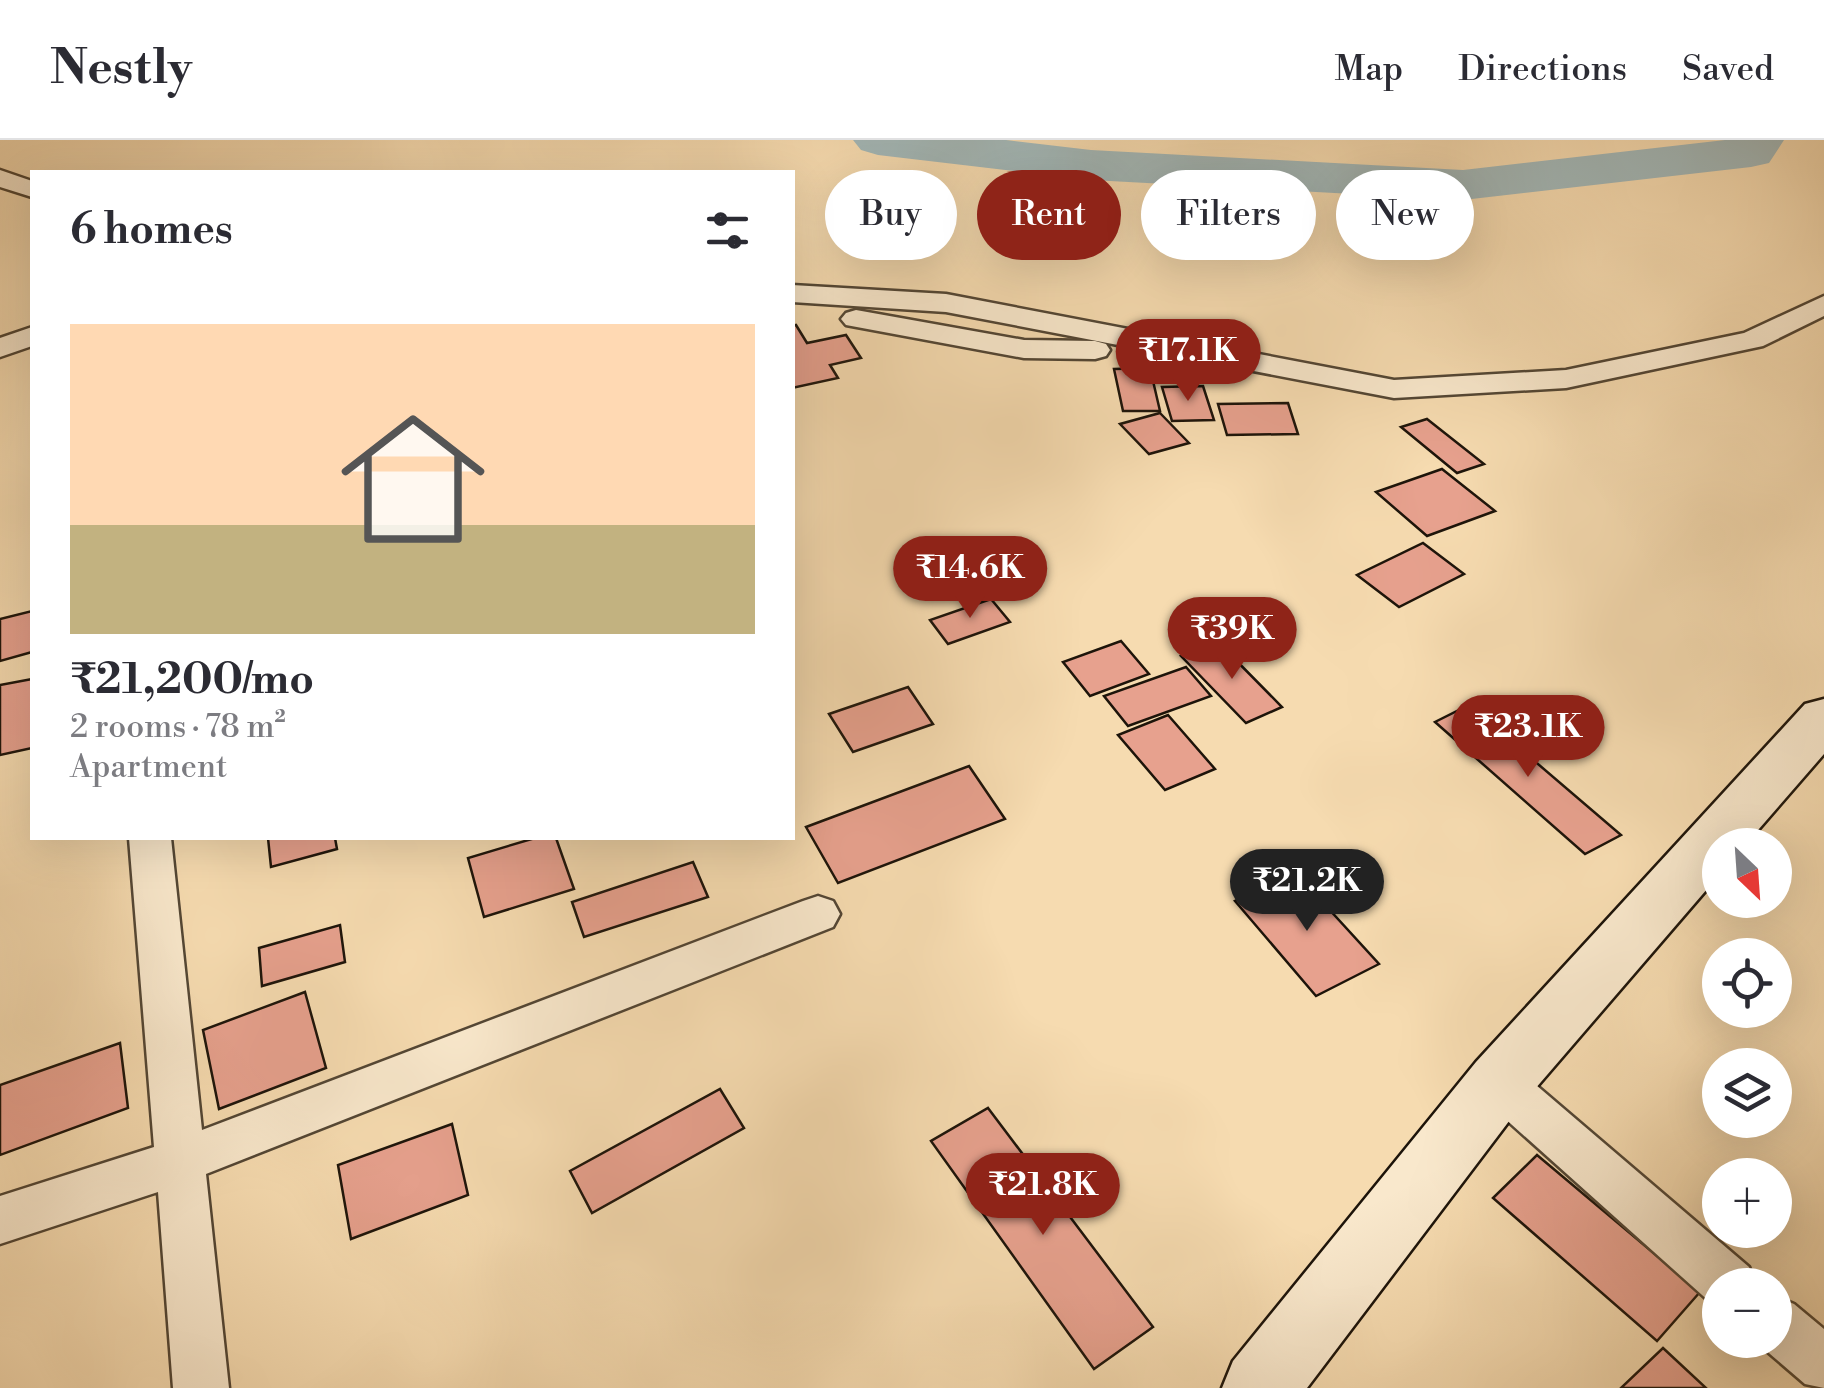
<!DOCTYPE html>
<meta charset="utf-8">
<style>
:root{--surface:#fff;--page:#f7f7f7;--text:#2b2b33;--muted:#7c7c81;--line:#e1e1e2;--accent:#8f2418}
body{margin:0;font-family:"Libre Bodoni",serif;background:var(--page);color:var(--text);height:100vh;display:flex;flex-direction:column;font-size:38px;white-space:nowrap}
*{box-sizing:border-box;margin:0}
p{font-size:32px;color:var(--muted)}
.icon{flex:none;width:55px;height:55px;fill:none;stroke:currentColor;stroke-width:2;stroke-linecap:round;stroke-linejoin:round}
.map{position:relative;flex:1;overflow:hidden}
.side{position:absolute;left:30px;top:30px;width:765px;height:670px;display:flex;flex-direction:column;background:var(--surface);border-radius:0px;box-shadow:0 10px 40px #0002}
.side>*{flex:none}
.guide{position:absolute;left:825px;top:30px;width:848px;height:90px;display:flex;gap:20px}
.needle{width:65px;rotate:155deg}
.controls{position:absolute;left:1702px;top:688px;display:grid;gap:20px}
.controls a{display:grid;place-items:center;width:90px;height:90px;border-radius:50%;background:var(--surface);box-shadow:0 10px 40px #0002;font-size:50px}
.price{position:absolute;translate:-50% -85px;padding:0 22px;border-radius:35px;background:var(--accent);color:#fff;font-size:32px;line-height:65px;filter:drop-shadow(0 2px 5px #0008)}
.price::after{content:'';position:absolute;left:50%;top:60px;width:30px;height:22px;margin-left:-15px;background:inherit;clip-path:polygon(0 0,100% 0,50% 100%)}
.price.on{background:#222;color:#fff}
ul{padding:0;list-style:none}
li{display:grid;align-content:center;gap:20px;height:530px;padding:0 40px}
li span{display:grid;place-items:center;height:310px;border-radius:0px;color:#555}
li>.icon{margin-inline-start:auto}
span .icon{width:180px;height:180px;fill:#fffc;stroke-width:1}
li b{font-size:42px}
h2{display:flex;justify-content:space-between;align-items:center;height:120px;padding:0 40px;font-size:42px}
.chip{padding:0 35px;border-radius:45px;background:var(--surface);box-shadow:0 10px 40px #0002;font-size:35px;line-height:90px}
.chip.on{background:var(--accent);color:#fff}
header{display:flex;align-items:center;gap:60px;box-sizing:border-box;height:140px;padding:0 50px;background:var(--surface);border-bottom:2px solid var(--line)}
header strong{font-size:48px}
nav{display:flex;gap:55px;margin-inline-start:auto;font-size:35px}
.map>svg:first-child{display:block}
</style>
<header>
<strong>Nestly</strong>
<nav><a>Map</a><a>Directions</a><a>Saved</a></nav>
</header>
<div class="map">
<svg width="1824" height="1248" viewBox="0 0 1824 1248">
<rect width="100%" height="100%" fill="#f6dbb0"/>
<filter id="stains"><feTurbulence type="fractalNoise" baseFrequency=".002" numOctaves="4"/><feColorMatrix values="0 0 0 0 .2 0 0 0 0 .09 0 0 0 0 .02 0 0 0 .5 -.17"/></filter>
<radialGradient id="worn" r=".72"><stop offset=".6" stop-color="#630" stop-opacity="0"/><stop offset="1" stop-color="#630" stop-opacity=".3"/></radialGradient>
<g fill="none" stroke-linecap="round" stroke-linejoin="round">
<polygon fill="#a3b8b8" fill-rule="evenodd" points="853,0 1006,0 1091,10 1463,30 1725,0 1784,0 1769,23 1751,27 1463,60 1091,40 878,15 861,10"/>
</g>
<g fill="#e7a18e" stroke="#1d140a" stroke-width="2.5">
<polygon points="796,185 807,203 846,195 861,218 830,225 838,238 792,248 792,186"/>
<polygon points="1150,228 1160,271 1123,271 1114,229"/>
<polygon points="1203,246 1214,280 1172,281 1162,247"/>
<polygon points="1288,263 1298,294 1227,295 1218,264"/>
<polygon points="1160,273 1189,303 1149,314 1120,284"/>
<polygon points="1427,279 1484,324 1457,333 1401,287"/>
<polygon points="1442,329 1495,371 1427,396 1376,352"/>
<polygon points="1423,403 1464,434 1399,467 1357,435"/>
<polygon points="991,459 1010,482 948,504 930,480"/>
<polygon points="32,471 32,512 0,521 0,479"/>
<polygon points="1121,501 1149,534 1090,556 1063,522"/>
<polygon points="1217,501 1282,567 1246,583 1181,516"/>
<polygon points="1186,527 1211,556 1128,586 1104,556"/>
<polygon points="32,539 32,608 0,615 0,545"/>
<polygon points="908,547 933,584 853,612 829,574"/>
<polygon points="1469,565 1621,695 1585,714 1435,582"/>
<polygon points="1168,575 1215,629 1165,650 1118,595"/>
<polygon points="969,626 1005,679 838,743 806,687"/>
<polygon points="268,698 335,698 337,709 271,727"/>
<polygon points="535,698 556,698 574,749 484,777 468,718"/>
<polygon points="693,722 708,757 584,797 572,762"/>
<polygon points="1295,732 1379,824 1316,856 1235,761"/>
<polygon points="340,785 345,822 262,846 259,808"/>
<polygon points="305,852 326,928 219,969 203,890"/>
<polygon points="120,903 128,968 0,1015 0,945"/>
<polygon points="720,949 744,988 592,1073 570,1031"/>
<polygon points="988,968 1153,1187 1094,1229 931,1001"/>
<polygon points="452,984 468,1055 351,1099 338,1025"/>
<polygon points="1537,1015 1700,1152 1657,1201 1493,1058"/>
<polygon points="1663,1208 1706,1248 1621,1248"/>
</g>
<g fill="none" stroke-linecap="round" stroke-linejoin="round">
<defs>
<g id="street">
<polygon points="0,30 32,41 32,57 0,47"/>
<polygon points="792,145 946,154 1394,240 1566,230 1744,193 1824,156 1824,176 1763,206 1566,248 1394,258 946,172 792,162"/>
<polygon points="856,170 1024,200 1095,201 1106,204 1110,210 1106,216 1095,219 1024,218 846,185 841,179 846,173"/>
<polygon points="32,187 32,206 0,217 0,198"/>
<polygon points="129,698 171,698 202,990 803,761 818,756 833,761 840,774 833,787 206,1034 229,1248 173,1248 158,1052 0,1104 0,1056 154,1007"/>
<polygon points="1499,922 1516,928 1749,1127 1756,1145 1720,1145 1720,1167 1711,1163 1482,958 1475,943 1482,928"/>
<polygon points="1775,1156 1794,1164 1824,1189 1824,1248 1805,1244 1756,1202 1775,1200"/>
</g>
<polygon id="secondary" points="1824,559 1824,614 1745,705 1720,705 1720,734 1522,964 1307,1248 1222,1248 1233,1221 1476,922 1805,564"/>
</defs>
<use href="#street" stroke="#534634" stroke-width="5"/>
<use href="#secondary" stroke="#1d140a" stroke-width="5"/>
<use href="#street" fill="#f9e8cc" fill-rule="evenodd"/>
<use href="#secondary" fill="#f9e8cc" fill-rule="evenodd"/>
</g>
<rect width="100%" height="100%" filter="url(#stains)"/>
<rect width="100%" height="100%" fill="url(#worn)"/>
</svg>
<div class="controls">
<a><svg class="needle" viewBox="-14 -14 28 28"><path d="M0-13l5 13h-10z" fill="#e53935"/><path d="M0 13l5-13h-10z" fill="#7c7c81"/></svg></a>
<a><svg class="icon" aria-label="locate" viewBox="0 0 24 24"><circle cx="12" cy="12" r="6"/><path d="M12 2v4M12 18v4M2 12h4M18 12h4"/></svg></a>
<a><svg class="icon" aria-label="layers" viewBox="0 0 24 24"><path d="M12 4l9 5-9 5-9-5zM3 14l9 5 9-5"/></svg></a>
<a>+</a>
<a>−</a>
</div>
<b class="price" style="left:1188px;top:264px">₹17.1K</b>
<b class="price" style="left:970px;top:481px">₹14.6K</b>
<b class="price" style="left:1232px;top:542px">₹39K</b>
<b class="price" style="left:1528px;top:640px">₹23.1K</b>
<b class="price on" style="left:1307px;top:794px">₹21.2K</b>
<b class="price" style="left:1043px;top:1098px">₹21.8K</b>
<div class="guide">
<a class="chip">Buy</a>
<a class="chip on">Rent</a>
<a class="chip">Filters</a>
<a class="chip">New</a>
</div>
<section class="side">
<h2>6 homes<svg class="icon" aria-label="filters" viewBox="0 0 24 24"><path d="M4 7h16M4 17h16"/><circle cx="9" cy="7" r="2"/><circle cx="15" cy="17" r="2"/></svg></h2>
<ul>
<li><span style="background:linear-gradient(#ffd9b3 65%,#c2b280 0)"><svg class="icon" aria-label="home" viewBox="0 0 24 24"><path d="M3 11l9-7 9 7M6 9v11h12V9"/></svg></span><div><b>₹21,200/mo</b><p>2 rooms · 78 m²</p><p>Apartment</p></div></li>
</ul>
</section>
</div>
